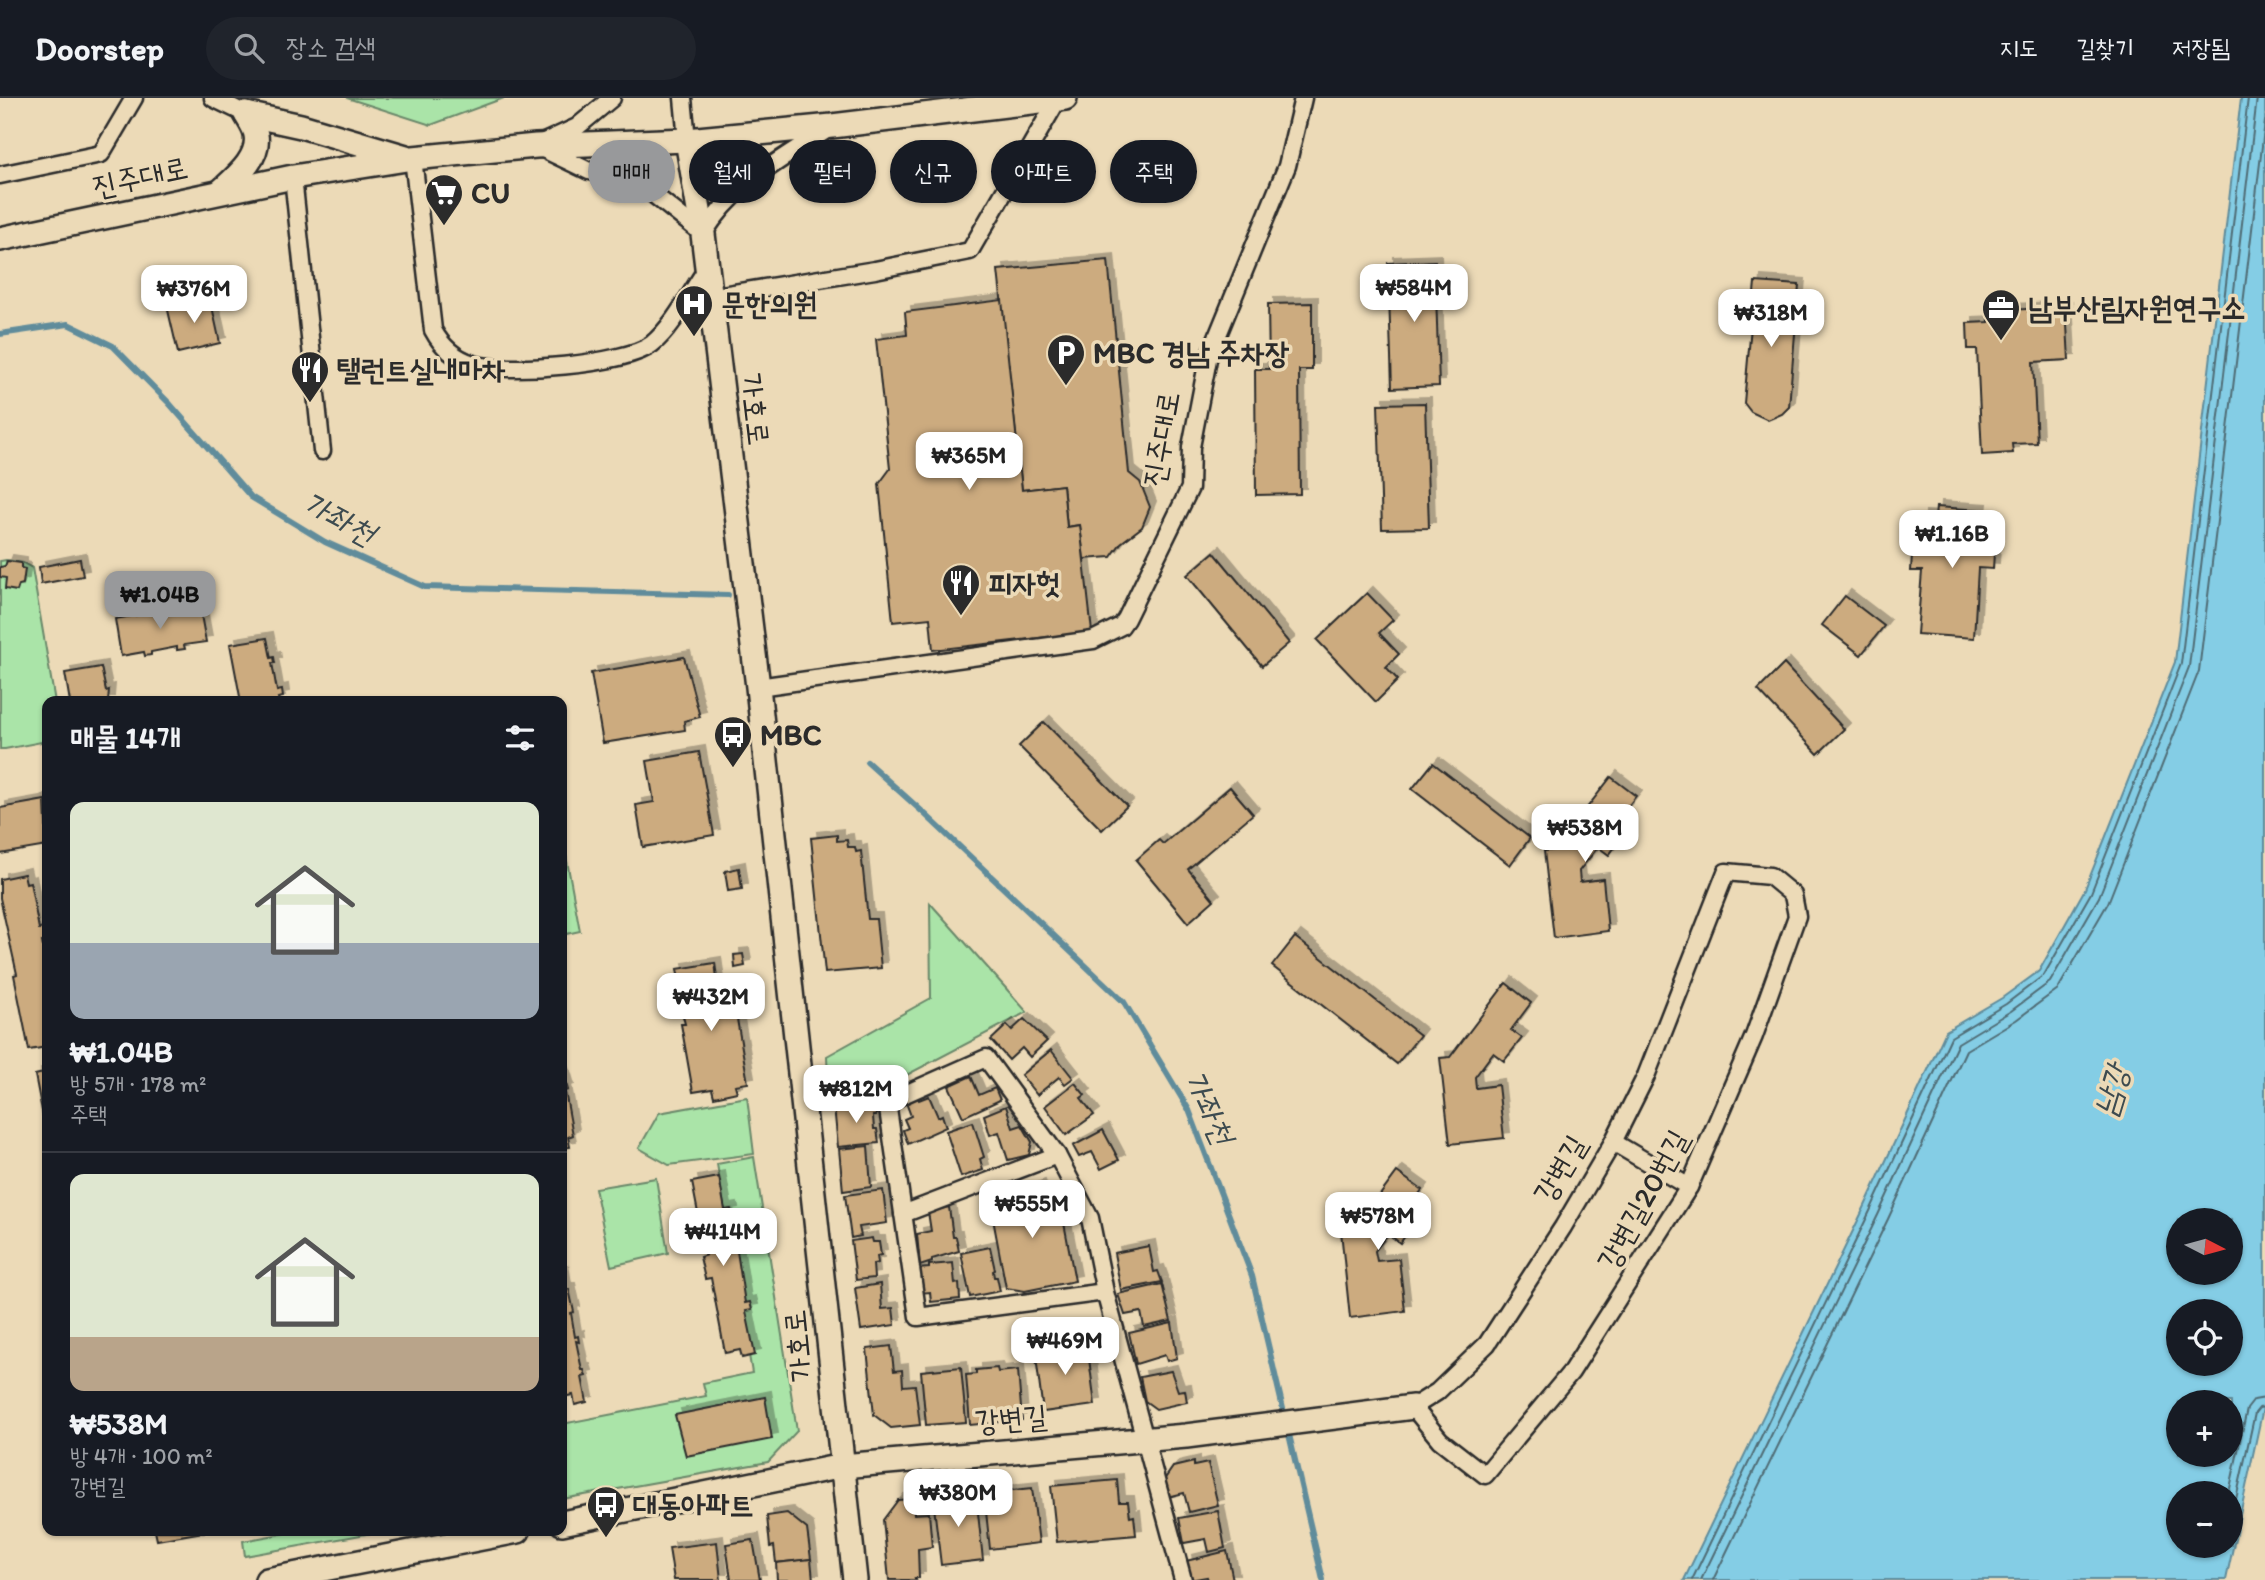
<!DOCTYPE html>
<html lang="ko">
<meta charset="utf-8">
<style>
:root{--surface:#171b24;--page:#20242c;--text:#f1f3f6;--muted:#9ea1a6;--line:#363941;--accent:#98999b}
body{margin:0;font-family:Itim,"Poor Story",sans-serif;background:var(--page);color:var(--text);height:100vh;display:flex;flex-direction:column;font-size:26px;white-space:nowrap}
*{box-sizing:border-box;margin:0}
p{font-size:23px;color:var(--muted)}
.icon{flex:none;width:38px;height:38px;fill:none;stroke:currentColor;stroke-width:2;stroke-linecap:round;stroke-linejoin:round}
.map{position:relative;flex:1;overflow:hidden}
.panel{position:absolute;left:42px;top:598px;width:525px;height:840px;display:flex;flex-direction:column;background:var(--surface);border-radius:14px;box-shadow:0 2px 5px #0004}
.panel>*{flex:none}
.banner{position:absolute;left:588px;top:42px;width:665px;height:63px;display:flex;gap:14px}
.needle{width:46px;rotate:96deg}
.fabs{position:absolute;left:2166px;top:1110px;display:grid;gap:14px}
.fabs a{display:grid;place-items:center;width:77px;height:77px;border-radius:50%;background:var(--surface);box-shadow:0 2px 5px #0004;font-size:35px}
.price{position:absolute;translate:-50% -60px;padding:0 16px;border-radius:14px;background:#fff;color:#222;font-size:23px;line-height:46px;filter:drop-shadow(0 2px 4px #0008)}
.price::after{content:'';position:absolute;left:50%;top:42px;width:21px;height:16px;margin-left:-10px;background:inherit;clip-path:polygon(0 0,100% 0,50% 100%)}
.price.current{background:var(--accent);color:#111}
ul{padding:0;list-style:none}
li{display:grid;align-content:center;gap:14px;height:371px;padding:0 28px}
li+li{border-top:2px solid var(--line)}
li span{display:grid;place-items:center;height:217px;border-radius:14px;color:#555}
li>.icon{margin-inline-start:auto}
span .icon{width:126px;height:126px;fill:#fffc;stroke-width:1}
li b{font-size:30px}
h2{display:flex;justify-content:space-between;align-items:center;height:84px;padding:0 28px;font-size:30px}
.tag{padding:0 24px;border-radius:32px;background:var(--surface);box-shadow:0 2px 5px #0004;font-size:24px;line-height:63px}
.tag.current{background:var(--accent);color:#111}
header{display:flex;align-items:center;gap:42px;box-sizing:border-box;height:98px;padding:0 35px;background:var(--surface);border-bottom:2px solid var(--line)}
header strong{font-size:33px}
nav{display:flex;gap:38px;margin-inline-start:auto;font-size:24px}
.search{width:490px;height:63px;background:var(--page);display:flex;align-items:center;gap:18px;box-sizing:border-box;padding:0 24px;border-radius:38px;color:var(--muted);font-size:26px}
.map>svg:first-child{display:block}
</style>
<header>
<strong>Doorstep</strong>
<div class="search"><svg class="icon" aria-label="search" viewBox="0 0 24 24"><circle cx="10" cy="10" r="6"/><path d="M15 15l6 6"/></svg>장소 검색</div>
<nav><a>지도</a><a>길찾기</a><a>저장됨</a></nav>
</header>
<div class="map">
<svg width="2265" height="1482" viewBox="0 0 2265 1482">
<defs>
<filter id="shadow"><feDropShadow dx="6" dy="-6" stdDeviation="0" flood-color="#0004"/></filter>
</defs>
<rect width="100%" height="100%" fill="#ecdab7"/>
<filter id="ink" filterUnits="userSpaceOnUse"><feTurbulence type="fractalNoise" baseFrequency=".0143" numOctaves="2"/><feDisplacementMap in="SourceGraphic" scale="14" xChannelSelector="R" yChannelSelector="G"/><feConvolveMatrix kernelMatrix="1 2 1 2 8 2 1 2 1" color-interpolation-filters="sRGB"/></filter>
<g filter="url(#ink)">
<g fill="#aae4a8" stroke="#6a886a" stroke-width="2">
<polygon points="347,0 504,0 431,27"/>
<polygon points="6,462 23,465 32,470 55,604 47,604 47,643 5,651 0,651 0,463"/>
<polygon points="562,736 580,833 562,837"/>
<polygon points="930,805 1027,914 876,993 829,1006 827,958 931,900"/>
<polygon points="747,999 754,1056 669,1067 639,1050 659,1015"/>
<polygon points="754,1059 797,1333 768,1364 562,1401 562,1326 706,1298 703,1285 752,1275 717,1066"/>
<polygon points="656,1080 668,1155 611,1168 595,1090"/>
<polygon points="297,1433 383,1433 245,1458 243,1443"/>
</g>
<path fill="#84cde5" stroke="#608c9b" stroke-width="2" fill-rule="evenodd" d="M 2241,0 L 2265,0 L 2265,1301 L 2226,1482 L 1684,1482 L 1864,1110 L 1946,933 L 2002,900 L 2039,873 L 2085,791 L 2175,564 ZM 2179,1122 L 2231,1122 L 2231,1174 L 2179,1174 ZM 2179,1213 L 2231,1213 L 2231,1265 L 2179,1265 ZM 2179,1304 L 2231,1304 L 2231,1356 L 2179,1356 ZM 2179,1395 L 2231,1395 L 2231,1447 L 2179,1447 Z"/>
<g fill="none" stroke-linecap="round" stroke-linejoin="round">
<g stroke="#4f6c75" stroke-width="2">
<polyline points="2229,1395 2247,1311 2254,1302 2265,1300"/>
<polyline points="2231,1424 2255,1315 2259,1310 2265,1309"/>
<polyline points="1692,1482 1870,1113 1951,939 2006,906 2044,877 2091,795 2181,566 2248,0"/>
<polyline points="1701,1482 1878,1117 1958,945 2011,913 2050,884 2099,799 2189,569 2257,0"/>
<polyline points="1713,1482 1888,1121 1966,952 2016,922 2058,891 2108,805 2199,573 2265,23"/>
</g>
<g stroke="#608c9b" stroke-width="6">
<polyline points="0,236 68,226 113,248 169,305 251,399 325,444 425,489 728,497"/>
<polyline points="867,664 926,717 1124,904 1189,1012 1252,1178 1323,1482"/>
</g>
</g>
<g fill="#ccab7f" stroke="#2b2b2b" stroke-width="2" filter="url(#shadow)">
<polygon points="1108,162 1129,375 1140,384 1150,409 1142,429 1121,445 1111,459 1084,461 1080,427 1067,429 1063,387 1022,392 998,172"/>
<polygon points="1435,163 1439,288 1392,290 1388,165"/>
<polygon points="1755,184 1799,187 1789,309 1782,316 1768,322 1751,314 1744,305"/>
<polygon points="210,199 220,245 178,255 167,208"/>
<polygon points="1002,202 1022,392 1063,387 1067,429 1080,427 1092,534 933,552 930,520 893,524 879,386 890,371 876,241 907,237 905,214"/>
<polygon points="1312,205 1312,272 1299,272 1300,396 1256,397 1255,271 1269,271 1268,206"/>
<polygon points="2066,209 2069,262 2033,264 2037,345 2012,346 2013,355 1982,357 1977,251 1968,251 1967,225 1989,224 1988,213"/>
<polygon points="1425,305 1429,430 1382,431 1378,306"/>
<polygon points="1936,409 1981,412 1980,422 1996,423 1993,471 1978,470 1974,540 1917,536 1922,473 1911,473 1912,456 1918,456 1920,419 1935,420"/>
<polygon points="1214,454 1289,545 1262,568 1187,477"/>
<polygon points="80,461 83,478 41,486 39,469"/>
<polygon points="7,463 21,465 21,470 25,471 23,486 19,487 17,493 5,491 6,480 0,479 0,469 5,468"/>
<polygon points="1367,495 1393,522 1379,535 1399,556 1386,569 1398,582 1376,604 1317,542"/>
<polygon points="1845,498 1884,528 1861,557 1822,527"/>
<polygon points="199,506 206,544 184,547 185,551 177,552 177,549 151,554 151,557 145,558 144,554 121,558 115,521"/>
<polygon points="267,540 271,560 274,559 275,565 272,565 277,593 282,592 283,599 278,600 279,604 241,604 230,546"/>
<polygon points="684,559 700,619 684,623 685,632 603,645 591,575"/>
<polygon points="1784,566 1844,631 1818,656 1758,592"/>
<polygon points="101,569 106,593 109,592 108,604 70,604 65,575"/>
<polygon points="1044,624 1127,708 1102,732 1019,648"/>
<polygon points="699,654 714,737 643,749 636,707 654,704 647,663"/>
<polygon points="1433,665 1530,740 1510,767 1412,691"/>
<polygon points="1611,679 1636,698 1615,725 1626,734 1609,757 1598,749 1579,773 1580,784 1603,781 1608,833 1554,840 1544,753 1554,752"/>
<polygon points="1230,689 1253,716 1188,771 1214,802 1188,825 1136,762 1159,742 1163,746"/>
<polygon points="45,702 47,748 0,756 0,710"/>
<polygon points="837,737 837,743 847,742 848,749 855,749 856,754 861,753 868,821 876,821 881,870 825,875 811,740"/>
<polygon points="739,770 742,791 728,793 725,773"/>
<polygon points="24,776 26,785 30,784 39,831 44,830 46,844 42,844 47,869 47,949 29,952 14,877 17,876 0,800 0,781"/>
<polygon points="1295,839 1420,937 1397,966 1272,868"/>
<polygon points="743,856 745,868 735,870 734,857"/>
<polygon points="715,865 719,894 732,892 748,985 735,987 737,994 714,999 712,991 693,994 681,926 685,926 682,914 688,913 686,903 683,904 677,871"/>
<polygon points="1506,885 1531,905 1511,932 1522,940 1504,963 1493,955 1475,979 1476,990 1498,987 1504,1040 1450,1046 1440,960 1450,959"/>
<polygon points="1024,921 1047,943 1030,959 1022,950 1009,962 991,942 1007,927 1012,932"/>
<polygon points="1051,952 1073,980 1065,986 1059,979 1037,997 1021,977"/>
<polygon points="562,972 568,992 565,993 573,1037 568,1039 570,1049 562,1050"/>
<polygon points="47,974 47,1039 35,977"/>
<polygon points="971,978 979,997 995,990 1000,1002 963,1019 949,988"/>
<polygon points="1075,985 1085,997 1081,1000 1094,1017 1066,1037 1045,1008"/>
<polygon points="917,997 919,1002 929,998 938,1019 942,1017 946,1029 908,1046 903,1032 908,1030 904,1021 911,1018 905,1002"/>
<polygon points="875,1004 876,1018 873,1018 874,1031 877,1031 879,1045 838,1049 834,1008"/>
<polygon points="1006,1008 1013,1030 1022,1027 1032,1044 1029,1057 1008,1062 999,1034 990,1037 984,1017"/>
<polygon points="973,1024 984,1059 980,1061 983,1072 961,1079 946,1033"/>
<polygon points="1103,1032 1119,1062 1101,1071 1092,1054 1079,1059 1073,1048"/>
<polygon points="868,1048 871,1089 843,1093 839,1051"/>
<polygon points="1397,1074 1422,1092 1406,1114 1417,1122 1400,1145 1388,1136 1375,1153 1377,1163 1399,1161 1405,1213 1350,1220 1341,1133 1354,1132"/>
<polygon points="719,1079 725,1112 731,1111 732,1115 727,1116 734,1153 737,1153 745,1205 750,1204 752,1212 746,1213 755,1257 742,1260 740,1252 725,1255 711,1180 705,1181 700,1159 706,1157 692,1084"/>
<polygon points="1039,1088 1042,1097 1058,1093 1075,1183 1025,1193 1006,1190 990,1105"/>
<polygon points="883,1092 887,1125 859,1129 861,1138 851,1140 845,1097"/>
<polygon points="949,1109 953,1139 956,1139 959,1153 932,1161 932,1164 920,1168 917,1136 931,1133 928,1114"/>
<polygon points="872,1140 873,1144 879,1144 881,1157 877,1158 878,1165 873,1166 874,1180 856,1182 851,1143"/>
<polygon points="1149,1148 1154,1174 1158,1173 1162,1184 1121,1192 1114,1155"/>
<polygon points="990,1149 995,1172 993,1173 994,1179 997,1179 1000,1193 970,1199 961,1155"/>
<polygon points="953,1165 955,1186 959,1185 960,1201 931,1204 930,1194 920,1195 916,1171 929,1170 929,1167"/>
<polygon points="562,1173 565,1191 569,1191 574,1214 571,1215 575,1239 578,1238 579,1244 576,1243 582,1272 584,1272 586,1278 582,1279 587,1304 575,1307 573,1297 562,1299"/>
<polygon points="880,1186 882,1211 893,1210 895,1227 861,1232 855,1190"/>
<polygon points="1162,1186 1171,1223 1144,1229 1141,1214 1125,1217 1118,1196"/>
<polygon points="1172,1225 1177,1260 1167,1263 1165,1257 1136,1266 1129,1235"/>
<polygon points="1087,1245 1095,1307 1043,1314 1035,1251"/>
<polygon points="891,1248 894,1273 902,1272 903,1288 915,1287 920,1327 891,1330 874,1317 867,1251"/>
<polygon points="961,1269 966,1324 926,1327 921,1273"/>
<polygon points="997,1270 998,1274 1018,1272 1022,1322 970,1327 966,1277 976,1276 976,1272"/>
<polygon points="1171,1273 1178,1293 1185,1292 1187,1304 1156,1311 1145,1303 1140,1279"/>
<polygon points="765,1299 772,1341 686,1358 675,1317"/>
<polygon points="1194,1364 1194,1368 1208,1365 1218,1407 1189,1414 1184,1395 1168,1399 1164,1382 1173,1369"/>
<polygon points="1117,1382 1119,1404 1128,1404 1130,1419 1134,1418 1136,1437 1057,1444 1051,1388"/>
<polygon points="1032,1390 1039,1445 990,1451 984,1395"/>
<polygon points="976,1396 983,1462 941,1467 933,1400"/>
<polygon points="913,1401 914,1416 929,1415 932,1449 918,1451 919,1480 915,1480 916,1482 889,1482 883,1422 898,1402"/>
<polygon points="1218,1413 1225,1450 1209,1454 1206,1441 1184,1445 1179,1420"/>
<polygon points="787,1415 807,1431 811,1461 776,1465 774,1448 770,1449 767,1418"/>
<polygon points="155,1433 209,1433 157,1442"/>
<polygon points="753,1442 760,1482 731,1482 726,1446"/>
<polygon points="717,1444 721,1482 674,1482 669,1450"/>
<polygon points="1227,1453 1233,1482 1208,1482 1207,1479 1190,1482 1186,1463"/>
<polygon points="811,1461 813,1482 777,1482 776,1465"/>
</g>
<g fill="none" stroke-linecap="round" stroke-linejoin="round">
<defs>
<g id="street">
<polyline points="213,0 246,16"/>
<polyline points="683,0 687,42"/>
<polyline points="544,44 577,29 612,0"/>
<path d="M 541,50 L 589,73 L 621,78 L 648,92 L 703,136 C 735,85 779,63 828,31"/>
<path d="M 413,60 L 433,232 C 442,249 454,260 473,266 C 505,276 625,267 652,246 C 673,229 691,194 706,172"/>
<polyline points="0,77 101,56 134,0"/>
<polyline points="293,79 322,353"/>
<polyline points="709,199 875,172 970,153 1058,1"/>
<polyline points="758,589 1093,542 1121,528 1126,521 1190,390 1191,349 1208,261 1287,68 1303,0"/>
<polygon points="1726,774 1770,778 1793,797 1797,818 1754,938 1689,1089 1571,1274 1485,1377 1440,1342 1413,1309 1437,1294 1487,1246 1563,1129 1613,1044 1646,978"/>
<polyline points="1613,1044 1689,1089"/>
<polyline points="903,1116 1057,1057"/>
<polyline points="1105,1194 918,1219 887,1004 986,960 1057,1057 1090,1120 1105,1194 1183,1482"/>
</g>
<g id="secondary">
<polyline points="246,16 301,28 406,59"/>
<polyline points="687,42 703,136 758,589 855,1482"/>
<path d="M 221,93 C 236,79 260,60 256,37 C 255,30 249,22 246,16"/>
<polyline points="0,141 293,79 413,60 536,48 687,42 832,28 1065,0"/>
<polyline points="562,1425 842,1368 1186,1338 1413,1309"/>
<polyline points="267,1482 518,1433"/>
</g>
</defs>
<use href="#street" stroke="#2b2b2b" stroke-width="21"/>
<use href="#secondary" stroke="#2b2b2b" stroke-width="28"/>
<use href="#street" stroke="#ecdab7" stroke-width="16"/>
<use href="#secondary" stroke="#ecdab7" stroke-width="23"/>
</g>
</g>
<defs>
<symbol id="supermarket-pin" viewBox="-11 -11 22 30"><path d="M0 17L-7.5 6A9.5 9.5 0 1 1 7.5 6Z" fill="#2b2b2b" stroke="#ecdab7"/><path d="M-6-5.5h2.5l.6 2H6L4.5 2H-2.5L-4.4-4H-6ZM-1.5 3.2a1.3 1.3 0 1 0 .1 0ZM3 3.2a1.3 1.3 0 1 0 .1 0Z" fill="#fff"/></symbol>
<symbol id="hospital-pin" viewBox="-11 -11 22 30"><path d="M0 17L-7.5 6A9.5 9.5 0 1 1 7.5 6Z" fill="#2b2b2b" stroke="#ecdab7"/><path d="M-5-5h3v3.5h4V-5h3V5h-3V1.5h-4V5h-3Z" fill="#fff"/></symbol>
<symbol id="office-pin" viewBox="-11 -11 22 30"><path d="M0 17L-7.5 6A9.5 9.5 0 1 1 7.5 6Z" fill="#2b2b2b" stroke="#ecdab7"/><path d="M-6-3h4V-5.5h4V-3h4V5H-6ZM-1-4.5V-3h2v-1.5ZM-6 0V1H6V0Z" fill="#fff"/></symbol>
<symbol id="parking-pin" viewBox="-11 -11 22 30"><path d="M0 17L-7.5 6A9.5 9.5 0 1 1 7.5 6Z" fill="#2b2b2b" stroke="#ecdab7"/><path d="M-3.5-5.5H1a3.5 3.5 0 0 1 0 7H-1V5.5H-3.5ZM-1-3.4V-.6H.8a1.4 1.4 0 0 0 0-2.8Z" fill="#fff"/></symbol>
<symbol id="restaurant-pin" viewBox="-11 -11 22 30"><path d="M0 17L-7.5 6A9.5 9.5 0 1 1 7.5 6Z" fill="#2b2b2b" stroke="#ecdab7"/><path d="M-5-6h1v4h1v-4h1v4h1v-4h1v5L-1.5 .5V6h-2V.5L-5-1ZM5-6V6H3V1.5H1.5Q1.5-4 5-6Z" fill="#fff"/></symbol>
<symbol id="bus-pin" viewBox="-11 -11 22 30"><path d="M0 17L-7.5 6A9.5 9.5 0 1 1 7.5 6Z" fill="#2b2b2b" stroke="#ecdab7"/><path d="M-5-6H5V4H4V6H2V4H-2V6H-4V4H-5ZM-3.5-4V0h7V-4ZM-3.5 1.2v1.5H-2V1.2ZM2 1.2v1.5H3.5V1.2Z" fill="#fff"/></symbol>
</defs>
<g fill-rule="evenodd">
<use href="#supermarket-pin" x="422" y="73" width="44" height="60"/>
<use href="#hospital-pin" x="672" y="184" width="44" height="60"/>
<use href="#office-pin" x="1979" y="188" width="44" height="60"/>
<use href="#parking-pin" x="1044" y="233" width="44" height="60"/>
<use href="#restaurant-pin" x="288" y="250" width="44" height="60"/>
<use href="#restaurant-pin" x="939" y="463" width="44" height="60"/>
<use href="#bus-pin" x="711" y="615" width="44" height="60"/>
<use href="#bus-pin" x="584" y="1385" width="44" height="60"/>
</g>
<g text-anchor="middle" stroke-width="7" stroke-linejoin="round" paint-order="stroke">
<g font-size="30" fill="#2b2b2b" stroke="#ecdab7">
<text transform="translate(140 79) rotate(-12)" y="10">진주대로</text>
<text transform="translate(755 311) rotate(83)" y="10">가호로</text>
<text transform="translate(1161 341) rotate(-80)" y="10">진주대로</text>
<text transform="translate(1560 1071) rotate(-59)" y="10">강변길</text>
<text transform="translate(1643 1102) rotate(-61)" y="10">강변길20번길</text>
<text transform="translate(798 1248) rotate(-96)" y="10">가호로</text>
<text transform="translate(1011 1321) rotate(-5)" y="10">강변길</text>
</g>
<g font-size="30" font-weight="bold" fill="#2b2b2b" stroke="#ecdab7" text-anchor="start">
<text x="471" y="105">CU</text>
<text x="721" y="216">문한의원</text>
<text x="2028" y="220">남부산림자원연구소</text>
<text x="1093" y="265">MBC 경남 주차장</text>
<text x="337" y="282">탤런트실내마차</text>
<text x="988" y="495">피자헛</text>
<text x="760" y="647">MBC</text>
<text x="633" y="1417">대동아파트</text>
</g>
<g font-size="32" font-style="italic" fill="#3d4b50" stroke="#ecdab7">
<text transform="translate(339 420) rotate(28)" y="11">가좌천</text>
<text transform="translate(2111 992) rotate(-73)" y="11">남강</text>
<text transform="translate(1209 1009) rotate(65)" y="11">가좌천</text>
</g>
</g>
</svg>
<div class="fabs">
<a><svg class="needle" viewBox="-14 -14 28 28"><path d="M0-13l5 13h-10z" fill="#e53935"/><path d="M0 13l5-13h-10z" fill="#9ea1a6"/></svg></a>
<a><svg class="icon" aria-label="locate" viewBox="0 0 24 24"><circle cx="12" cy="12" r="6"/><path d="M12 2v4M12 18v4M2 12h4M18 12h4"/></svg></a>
<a>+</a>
<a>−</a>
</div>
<b class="price" style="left:1414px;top:226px">₩584M</b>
<b class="price" style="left:194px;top:227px">₩376M</b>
<b class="price" style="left:1771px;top:251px">₩318M</b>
<b class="price" style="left:969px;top:394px">₩365M</b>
<b class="price" style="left:1952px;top:472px">₩1.16B</b>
<b class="price current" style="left:160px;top:533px">₩1.04B</b>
<b class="price" style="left:1585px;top:766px">₩538M</b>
<b class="price" style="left:711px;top:935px">₩432M</b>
<b class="price" style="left:856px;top:1027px">₩812M</b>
<b class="price" style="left:1032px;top:1142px">₩555M</b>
<b class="price" style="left:1378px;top:1154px">₩578M</b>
<b class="price" style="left:723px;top:1170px">₩414M</b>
<b class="price" style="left:1065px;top:1279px">₩469M</b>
<b class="price" style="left:958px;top:1431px">₩380M</b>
<div class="banner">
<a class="tag current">매매</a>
<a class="tag">월세</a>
<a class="tag">필터</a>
<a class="tag">신규</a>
<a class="tag">아파트</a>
<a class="tag">주택</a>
</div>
<section class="panel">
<h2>매물 14개<svg class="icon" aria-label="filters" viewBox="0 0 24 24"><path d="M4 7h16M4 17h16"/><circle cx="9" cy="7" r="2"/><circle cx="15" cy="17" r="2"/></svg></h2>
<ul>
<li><span style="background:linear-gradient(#dfe7d0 65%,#9aa5b1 0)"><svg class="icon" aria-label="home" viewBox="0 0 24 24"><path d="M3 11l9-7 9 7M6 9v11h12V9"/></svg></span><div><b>₩1.04B</b><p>방 5개 · 178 m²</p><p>주택</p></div></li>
<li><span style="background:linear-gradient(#dfe7d0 75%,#b9a48a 0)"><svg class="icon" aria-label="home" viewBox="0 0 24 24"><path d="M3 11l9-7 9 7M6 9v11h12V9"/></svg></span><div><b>₩538M</b><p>방 4개 · 100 m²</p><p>강변길</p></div></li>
</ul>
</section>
</div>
